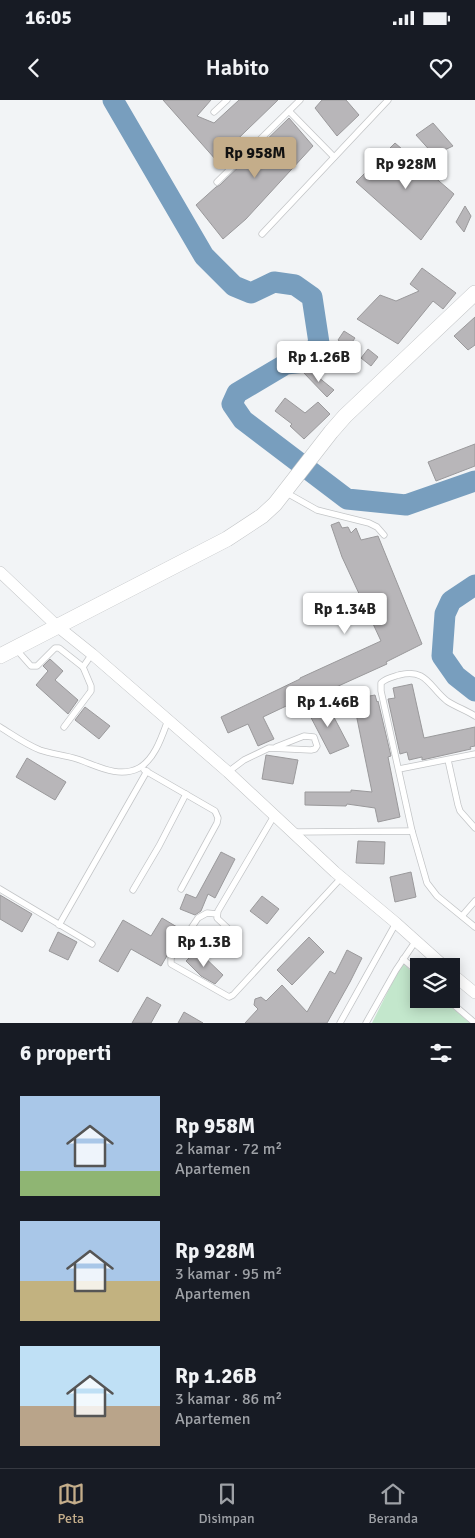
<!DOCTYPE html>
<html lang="id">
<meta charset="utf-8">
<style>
:root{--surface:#171b24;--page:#242831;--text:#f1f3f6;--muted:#9ea1a6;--line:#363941;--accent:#c4ad8a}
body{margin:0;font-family:Signika,sans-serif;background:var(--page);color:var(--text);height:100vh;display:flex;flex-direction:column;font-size:19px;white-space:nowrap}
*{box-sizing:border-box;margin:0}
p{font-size:16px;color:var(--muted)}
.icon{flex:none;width:28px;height:28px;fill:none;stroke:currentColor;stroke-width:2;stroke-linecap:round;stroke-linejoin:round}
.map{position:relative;height:923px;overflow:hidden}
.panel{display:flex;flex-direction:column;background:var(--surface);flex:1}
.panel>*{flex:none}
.tools{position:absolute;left:410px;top:858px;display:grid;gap:10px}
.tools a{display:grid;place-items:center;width:50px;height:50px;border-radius:0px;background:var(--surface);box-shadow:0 2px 12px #0003;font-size:25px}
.price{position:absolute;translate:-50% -42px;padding:0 11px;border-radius:5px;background:#fff;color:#222;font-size:16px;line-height:32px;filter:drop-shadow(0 1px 2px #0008)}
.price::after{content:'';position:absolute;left:50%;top:30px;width:15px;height:11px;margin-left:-8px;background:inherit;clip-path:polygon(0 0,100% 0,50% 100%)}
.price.current{background:var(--accent);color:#111}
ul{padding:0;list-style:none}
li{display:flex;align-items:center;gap:15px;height:125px;padding:0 20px}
li span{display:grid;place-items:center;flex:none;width:140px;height:100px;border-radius:0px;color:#555}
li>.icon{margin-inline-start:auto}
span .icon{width:60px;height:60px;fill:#fffc;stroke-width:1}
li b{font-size:21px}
h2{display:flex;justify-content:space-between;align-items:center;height:60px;padding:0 20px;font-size:21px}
.status{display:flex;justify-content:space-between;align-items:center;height:35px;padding:0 25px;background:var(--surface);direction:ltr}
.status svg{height:14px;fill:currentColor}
header{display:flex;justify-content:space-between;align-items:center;height:65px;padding:0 20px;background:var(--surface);font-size:22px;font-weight:600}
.tabs{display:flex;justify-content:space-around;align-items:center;height:70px;border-top:1px solid var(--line);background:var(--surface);font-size:14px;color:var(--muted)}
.tabs a{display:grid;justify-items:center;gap:2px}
.tabs .current{color:var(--accent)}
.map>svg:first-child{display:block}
</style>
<div class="status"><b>16:05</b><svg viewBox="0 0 49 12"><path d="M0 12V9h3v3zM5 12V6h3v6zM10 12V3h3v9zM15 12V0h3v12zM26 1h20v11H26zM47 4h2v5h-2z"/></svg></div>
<header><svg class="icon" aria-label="back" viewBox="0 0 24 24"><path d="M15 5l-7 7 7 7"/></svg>Habito<svg class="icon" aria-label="heart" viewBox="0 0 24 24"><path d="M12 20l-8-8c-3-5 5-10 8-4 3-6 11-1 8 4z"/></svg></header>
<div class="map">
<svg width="475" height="923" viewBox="0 0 475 923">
<rect width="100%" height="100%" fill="#f2f4f6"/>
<polygon fill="#c3e7cc" points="402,863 419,878 419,899 442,899 470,923 372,923"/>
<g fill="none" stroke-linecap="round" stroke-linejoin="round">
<g stroke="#789ebe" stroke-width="21">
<polyline points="113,0 204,156 234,186 251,193 274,182 295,185 312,197 319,243 305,262 286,264 237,293 232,304 243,320 347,399 406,405 475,381"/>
<polyline points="475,485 451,501 445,514 442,556 456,576 475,591"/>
</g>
</g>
<g fill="#b8b6b9" stroke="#9a999b">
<polygon points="163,0 211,0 197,16 214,23 239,0 278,0 216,60"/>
<polygon points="322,0 346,0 359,15 337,36 315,8"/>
<polygon points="289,18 313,46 246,119 223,139 196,105 216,87 220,85"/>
<polygon points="433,23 453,46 434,55 416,35"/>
<polygon points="395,43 454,94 421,140 356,82"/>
<polygon points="465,106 471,116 464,132 456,122"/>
<polygon points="422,168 456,193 443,209 433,201 398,244 357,219 380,195 396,201 419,191 410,184"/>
<polygon points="475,217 475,245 468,250 454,236"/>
<polygon points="344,231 355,238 348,248 338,240"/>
<polygon points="368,249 378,257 371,266 361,258"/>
<polygon points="307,268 334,290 327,297 303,272"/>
<polygon points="285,298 305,313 318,302 330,314 304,339 290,326 292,324 275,311"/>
<polygon points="475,344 475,366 436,381 428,362"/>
<polygon points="339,422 342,428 348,427 351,433 356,428 361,440 378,436 422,544 386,562 387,564 303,602 301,599 263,617 274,639 258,646 248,624 228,633 221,617 300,579 300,578 381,541 342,457 331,425"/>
<polygon points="50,559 63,571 55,580 78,600 68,614 36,585 48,571 43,566"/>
<polygon points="412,584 424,638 475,627 475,646 470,647 471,649 422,660 422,657 409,660 407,652 400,654 388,599 395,598 393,588"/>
<polygon points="375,595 377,602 378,601 391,656 388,657 400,717 378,722 375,708 347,704 346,706 305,705 305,692 351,692 351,690 372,692 353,599"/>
<polygon points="327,604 349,646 330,654 306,608"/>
<polygon points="85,607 110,626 99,639 75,620"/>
<polygon points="266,655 298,660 293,684 262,679"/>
<polygon points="27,658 66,682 55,700 16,677"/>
<polygon points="358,741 385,742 384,764 356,763"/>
<polygon points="221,752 235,759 215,798 208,794 201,811 195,815 180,809 186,794 196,798"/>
<polygon points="411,772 416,797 395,802 390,777"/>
<polygon points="0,795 32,814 22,832 0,819"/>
<polygon points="262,796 279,809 267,824 250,811"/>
<polygon points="162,818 182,830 161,866 131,849 118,872 99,861 123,820 151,836"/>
<polygon points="58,832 77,842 68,860 49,851"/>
<polygon points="309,837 324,852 292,885 277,870"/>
<polygon points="197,850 223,875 215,884 201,876 186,861"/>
<polygon points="347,850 362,858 350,882 327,923 245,923 258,909 254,905 255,899 261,897 266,901 282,885 307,912 330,871 335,874"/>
<polygon points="147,897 161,905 151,923 132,923"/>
<polygon points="184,912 203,923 178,923"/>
</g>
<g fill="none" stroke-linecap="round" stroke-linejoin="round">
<defs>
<g id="service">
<polyline points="289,11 334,57"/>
<polyline points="214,12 227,0"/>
<polyline points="217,82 300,0"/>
<polyline points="262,134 388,0"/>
<polyline points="285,392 317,410 369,423 377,427 384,435"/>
<polyline points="15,548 31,566 37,566 55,548 59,548 83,567"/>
<path d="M 0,627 C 13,635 25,644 40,650 C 51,654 65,655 77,659 C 96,665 118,679 139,668 C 155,659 162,636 168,620"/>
<polyline points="64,627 91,591 91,586 83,567 92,554"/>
<polyline points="448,660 458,705 460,711 475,728"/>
<polyline points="399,669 475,654"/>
<polyline points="144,670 215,711 218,718 217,723 181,789"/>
<polyline points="228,672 244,660 269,648 311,650 315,649 317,646 314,637 304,636 276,647"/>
<path d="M 412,731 L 381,591 L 381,583 C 386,578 392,577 399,575 C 427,568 429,587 447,601 C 456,607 466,610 475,616"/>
<polyline points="294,732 412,731 427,783 437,796 475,827"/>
<polyline points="0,789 92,844"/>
<polyline points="133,790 159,746 186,694"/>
<polyline points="217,814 207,813 198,818 171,858 171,864 229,897 233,895 342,777"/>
<polyline points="462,816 475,801"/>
<polyline points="59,825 147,671"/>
<polyline points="235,835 219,820 217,818 218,811 274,716"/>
<polyline points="403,859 419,873"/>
<polyline points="447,899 475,923"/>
<polyline points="340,923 396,823"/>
<polyline points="366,923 396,870 415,842"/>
</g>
<g id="minor">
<polyline points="0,472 57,526 92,554 228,672 335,772 396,823 444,866"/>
<polyline points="451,873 475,893"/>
</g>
<polyline id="tertiary" points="0,556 227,439 262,416 275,404 331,332 345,316 475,193"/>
</defs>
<use href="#service" stroke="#c3c5c7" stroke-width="7"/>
<use href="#minor" stroke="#c3c5c7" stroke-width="12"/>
<use href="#tertiary" stroke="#c3c5c7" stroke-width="16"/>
<use href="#service" stroke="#fff" stroke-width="5.5"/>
<use href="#minor" stroke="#fff" stroke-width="11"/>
<use href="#tertiary" stroke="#fff" stroke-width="15"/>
</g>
</svg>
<div class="tools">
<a><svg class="icon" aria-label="layers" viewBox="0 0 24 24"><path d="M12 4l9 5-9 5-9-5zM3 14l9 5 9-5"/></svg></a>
</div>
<b class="price current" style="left:255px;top:79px">Rp 958M</b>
<b class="price" style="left:406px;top:90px">Rp 928M</b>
<b class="price" style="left:319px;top:283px">Rp 1.26B</b>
<b class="price" style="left:345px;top:535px">Rp 1.34B</b>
<b class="price" style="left:328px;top:628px">Rp 1.46B</b>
<b class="price" style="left:204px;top:868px">Rp 1.3B</b>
</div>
<section class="panel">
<h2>6 properti<svg class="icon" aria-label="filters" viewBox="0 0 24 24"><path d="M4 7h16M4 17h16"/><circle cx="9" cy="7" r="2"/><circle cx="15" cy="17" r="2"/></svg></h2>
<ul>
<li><span style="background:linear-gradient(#a9c7e8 75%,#8fb573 0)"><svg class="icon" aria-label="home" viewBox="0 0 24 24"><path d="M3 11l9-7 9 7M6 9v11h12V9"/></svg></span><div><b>Rp 958M</b><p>2 kamar · 72 m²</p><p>Apartemen</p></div></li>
<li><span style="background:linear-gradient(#a9c7e8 60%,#c2b280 0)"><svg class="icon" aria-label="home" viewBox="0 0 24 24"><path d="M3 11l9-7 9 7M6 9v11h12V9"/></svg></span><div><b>Rp 928M</b><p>3 kamar · 95 m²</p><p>Apartemen</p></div></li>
<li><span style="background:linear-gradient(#bfe0f5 60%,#b9a48a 0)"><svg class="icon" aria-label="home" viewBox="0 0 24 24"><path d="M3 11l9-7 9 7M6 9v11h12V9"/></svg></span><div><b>Rp 1.26B</b><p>3 kamar · 86 m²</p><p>Apartemen</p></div></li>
</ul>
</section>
<nav class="tabs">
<a class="current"><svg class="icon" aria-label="map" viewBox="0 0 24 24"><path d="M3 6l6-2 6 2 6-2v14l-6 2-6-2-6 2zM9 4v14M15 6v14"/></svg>Peta</a>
<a><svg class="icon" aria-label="saved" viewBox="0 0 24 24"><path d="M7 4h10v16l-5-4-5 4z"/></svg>Disimpan</a>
<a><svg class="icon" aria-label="home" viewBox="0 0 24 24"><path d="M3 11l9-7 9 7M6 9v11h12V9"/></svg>Beranda</a>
</nav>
